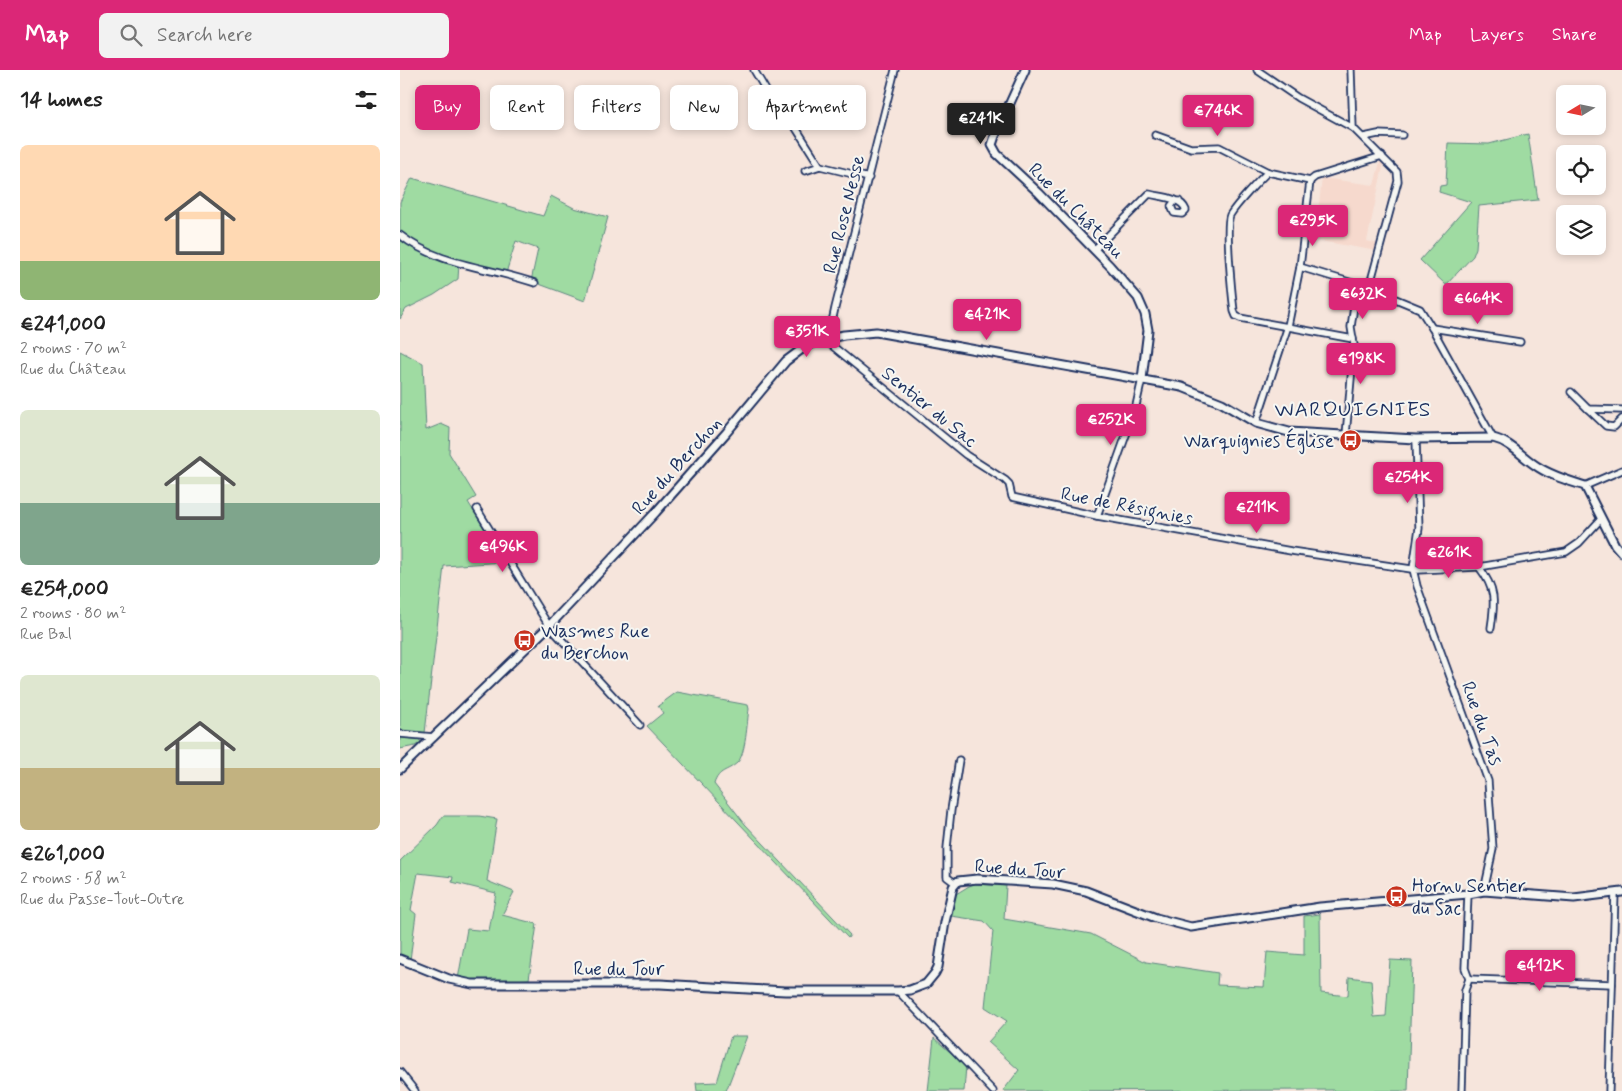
<!DOCTYPE html>
<meta charset="utf-8">
<style>
:root{--surface:#fff;--page:#f2f2f2;--text:#222;--muted:#767676;--accent:#db2777}
body{margin:0;font-family:Mynerve,sans-serif;background:var(--page);color:var(--text);height:100vh;display:flex;flex-direction:column;font-size:19px;white-space:nowrap}
*{box-sizing:border-box;margin:0}
p{font-size:16px;color:var(--muted)}
.icon{flex:none;width:28px;height:28px;fill:none;stroke:currentColor;stroke-width:2;stroke-linecap:round;stroke-linejoin:round}
.map{position:relative;flex:1;overflow:hidden}
.side{display:flex;flex-direction:column;background:var(--surface);width:400px}
.side>*{flex:none}
.banner{position:absolute;left:15px;top:15px;width:475px;height:45px;display:flex;gap:10px}
.needle{width:32px;rotate:260deg}
.controls{position:absolute;left:1156px;top:15px;display:grid;gap:10px}
.controls a{display:grid;place-items:center;width:50px;height:50px;border-radius:8px;background:var(--surface);box-shadow:0 2px 8px #0003;font-size:25px}
.price{position:absolute;translate:-50% -42px;padding:0 11px;border-radius:5px;background:var(--accent);color:#fff;font-size:16px;line-height:32px;filter:drop-shadow(0 1px 2px #0008)}
.price::after{content:'';position:absolute;left:50%;top:30px;width:15px;height:11px;margin-left:-8px;background:inherit;clip-path:polygon(0 0,100% 0,50% 100%)}
.price.current{background:#222;color:#fff}
ul{padding:0;list-style:none}
li{display:grid;align-content:center;gap:10px;height:265px;padding:0 20px}
li span{display:grid;place-items:center;height:155px;border-radius:8px;color:#555}
li>.icon{margin-inline-start:auto}
span .icon{width:90px;height:90px;fill:#fffc;stroke-width:1}
li b{font-size:21px}
h2{display:flex;justify-content:space-between;align-items:center;height:60px;padding:0 20px;font-size:21px}
.pill{padding:0 18px;border-radius:8px;background:var(--surface);box-shadow:0 2px 8px #0003;font-size:18px;line-height:45px}
.pill.current{background:var(--accent);color:#fff}
header{display:flex;align-items:center;gap:30px;box-sizing:border-box;height:70px;padding:0 25px;background:var(--accent);color:#fff}
header strong{font-size:24px}
nav{display:flex;gap:28px;margin-inline-start:auto;font-size:18px}
.search{width:350px;height:45px;background:var(--page);display:flex;align-items:center;gap:12px;box-sizing:border-box;padding:0 18px;border-radius:8px;color:var(--muted);font-size:19px}
main{display:flex;flex:1;min-height:0}
.map>svg:first-child{display:block}
</style>
<header>
<strong>Map</strong>
<div class="search"><svg class="icon" aria-label="search" viewBox="0 0 24 24"><circle cx="10" cy="10" r="6"/><path d="M15 15l6 6"/></svg>Search here</div>
<nav><a>Map</a><a>Layers</a><a>Share</a></nav>
</header>
<main>
<section class="side">
<h2>14 homes<svg class="icon" aria-label="filters" viewBox="0 0 24 24"><path d="M4 7h16M4 17h16"/><circle cx="9" cy="7" r="2"/><circle cx="15" cy="17" r="2"/></svg></h2>
<ul>
<li><span style="background:linear-gradient(#ffd9b3 75%,#8fb573 0)"><svg class="icon" aria-label="home" viewBox="0 0 24 24"><path d="M3 11l9-7 9 7M6 9v11h12V9"/></svg></span><div><b>€241,000</b><p>2 rooms · 70 m²</p><p>Rue du Château</p></div></li>
<li><span style="background:linear-gradient(#dfe7d0 60%,#7fa58c 0)"><svg class="icon" aria-label="home" viewBox="0 0 24 24"><path d="M3 11l9-7 9 7M6 9v11h12V9"/></svg></span><div><b>€254,000</b><p>2 rooms · 80 m²</p><p>Rue Bal</p></div></li>
<li><span style="background:linear-gradient(#dfe7d0 60%,#c2b280 0)"><svg class="icon" aria-label="home" viewBox="0 0 24 24"><path d="M3 11l9-7 9 7M6 9v11h12V9"/></svg></span><div><b>€261,000</b><p>2 rooms · 58 m²</p><p>Rue du Passe-Tout-Outre</p></div></li>
</ul>
</section>
<div class="map">
<svg width="1222" height="1021" viewBox="0 0 1222 1021">
<rect width="100%" height="100%" fill="#f6e5dc"/>
<filter id="ink" filterUnits="userSpaceOnUse"><feTurbulence type="fractalNoise" baseFrequency=".02" numOctaves="2"/><feDisplacementMap in="SourceGraphic" scale="10" xChannelSelector="R" yChannelSelector="G"/><feConvolveMatrix kernelMatrix="1 2 1 2 8 2 1 2 1" color-interpolation-filters="sRGB"/></filter>
<g filter="url(#ink)">
<polygon fill="#f6d9cd" points="980,92 984,92 967,171 978,174 977,181 915,170 922,108 974,115"/>
<g fill="#9fdba2" stroke="#5d8580">
<polygon points="1128,64 1138,130 1079,136 1076,178 1073,186 1046,215 1020,190 1071,132 1039,122 1040,116 1046,115 1048,73 1089,74"/>
<polygon points="12,108 143,146 151,126 174,138 208,147 185,231 131,211 138,179 116,171 106,203 59,194 58,209 34,225 6,239 0,249 0,132"/>
<polygon points="0,281 23,293 26,360 41,354 50,358 49,383 76,427 68,432 105,492 44,496 25,663 0,660"/>
<path d="M 277,622 L 348,635 L 349,639 C 347,651 346,685 337,693 C 327,702 319,699 314,714 L 345,754 L 450,865 L 448,868 L 247,656 L 263,643 L 258,636 Z"/>
<polygon points="0,666 18,668 21,672 15,676 0,679"/>
<polygon points="43,746 79,746 97,749 87,811 114,822 102,845 137,854 129,909 75,912 58,909 67,859 89,861 96,823 52,812 53,807 18,803 11,840 16,844 10,890 0,886 0,791 37,755"/>
<polygon points="575,814 606,816 604,849 691,864 746,892 818,903 817,915 864,917 867,882 904,885 904,846 920,844 921,923 948,926 949,907 971,910 974,947 986,946 990,890 1012,891 1008,1021 933,1021 933,1020 603,1021 619,1000 588,972 607,951 585,937 593,861 584,851 551,846 556,824 569,816"/>
<polygon points="331,966 347,966 326,1021 297,1021 296,1013 317,1012"/>
<polygon points="534,968 566,996 564,1021 528,1021"/>
</g>
<g fill="none" stroke-linecap="round" stroke-linejoin="round">
<defs>
<g id="minor">
<polyline points="354,0 367,22 394,55 420,96"/>
<polyline points="857,0 898,28 953,58 997,102 998,111 969,218"/>
<polyline points="951,0 953,58"/>
<polyline points="755,65 791,78 819,77 868,102"/>
<polyline points="964,67 978,64 1002,65"/>
<polyline points="405,101 420,96 469,108"/>
<polyline points="910,111 900,197 969,218 1020,239 1032,258 1093,368"/>
<path d="M 910,111 L 868,102 C 859,110 836,135 830,145 C 825,156 832,225 834,241 L 836,246 L 840,248 L 953,269"/>
<polyline points="910,111 915,107 982,86"/>
<path d="M 0,165 C 39,196 90,197 135,213"/>
<path d="M 694,180 L 749,124 C 761,127 781,127 786,140 L 782,144 L 774,143 L 771,136 L 775,131 L 779,131"/>
<polyline points="1032,258 1120,272"/>
<polyline points="433,267 432,252 435,238 495,0"/>
<polyline points="424,269 566,385 605,410 609,414 612,427 697,446 891,481 1018,500 1079,497 1166,482 1179,473 1201,449"/>
<polyline points="1171,322 1188,339 1222,340"/>
<polyline points="1188,339 1206,356 1214,357 1222,349"/>
<polyline points="856,353 888,256 900,197"/>
<polyline points="946,365 954,275 951,257 957,215"/>
<polyline points="1016,369 1019,458 1013,499 1017,516 1088,711 1093,779 1084,821"/>
<polyline points="1185,416 1222,400"/>
<polyline points="77,439 149,556 240,655"/>
<polyline points="697,446 735,340 742,309"/>
<path d="M 1079,497 C 1096,519 1095,532 1091,558"/>
<polyline points="0,664 34,667"/>
<polyline points="555,813 547,807 547,778 551,740 559,690"/>
<polyline points="1069,909 1212,914"/>
<polyline points="498,921 593,1021"/>
<polyline points="0,1002 15,1021"/>
<polyline points="1062,1021 1065,920 1069,909 1065,898 1068,824"/>
<polyline points="1209,1021 1215,823"/>
</g>
<g id="tertiary">
<polyline points="625,0 595,66 592,75 597,84 639,123 710,196 738,228 745,244 748,260 742,309"/>
<path d="M 0,699 L 149,556 L 256,442 L 326,363 L 386,291 L 406,276 L 424,269 L 444,265 L 476,262 L 782,317 L 822,333 L 856,353 L 889,362 L 1016,369 L 1093,368 C 1111,372 1123,388 1138,397 C 1152,406 1169,411 1185,416 L 1215,475 L 1222,483"/>
<polyline points="0,889 49,909 72,914 260,914 385,921 498,921 510,920 526,914 535,903 538,897 545,852 553,817 558,811 577,809 653,814 686,821 756,848 791,857 920,837 1068,824 1084,821 1174,828 1222,822"/>
</g>
</defs>
<use href="#minor" stroke="#1b2f5e" stroke-width="9"/>
<use href="#tertiary" stroke="#1b2f5e" stroke-width="11"/>
<use href="#minor" stroke="#f6f6f2" stroke-width="5.5"/>
<use href="#tertiary" stroke="#f6f6f2" stroke-width="7"/>
</g>
</g>
<defs>
<symbol id="bus-disc" viewBox="-11 -11 22 22"><circle r="9.5" fill="#c8321e" stroke="#f6f6f2"/><path d="M-5-6H5V4H4V6H2V4H-2V6H-4V4H-5ZM-3.5-4V0h7V-4ZM-3.5 1.2v1.5H-2V1.2ZM2 1.2v1.5H3.5V1.2Z" fill="#fff"/></symbol>
</defs>
<g fill-rule="evenodd">
<use href="#bus-disc" x="938" y="358" width="25" height="25"/>
<use href="#bus-disc" x="112" y="558" width="25" height="25"/>
<use href="#bus-disc" x="984" y="814" width="25" height="25"/>
</g>
<g text-anchor="middle" stroke-width="4" stroke-linejoin="round" paint-order="stroke">
<g font-size="19" fill="#1b2f5e" stroke="#f6f6f2">
<text transform="translate(677 140) rotate(45)" y="7">Rue du Château</text>
<text transform="translate(443 144) rotate(-76)" y="7">Rue Rose Nesse</text>
<text transform="translate(530 336) rotate(39)" y="7">Sentier du Sac</text>
<text transform="translate(276 395) rotate(-48)" y="7">Rue du Berchon</text>
<text transform="translate(727 435) rotate(11)" y="7">Rue de Résignies</text>
<text transform="translate(1083 653) rotate(70)" y="7">Rue du Tas</text>
<text transform="translate(620 798) rotate(4)" y="7">Rue du Tour</text>
<text x="219" y="905">Rue du Tour</text>
</g>
<g font-size="19" fill="#1b2f5e" stroke="#f6f6f2" text-anchor="start">
<text x="934" y="377" text-anchor="end">Warquignies Église</text>
<text x="141" y="567">Wasmes Rue<tspan x="141" dy="22">du Berchon</tspan></text>
<text x="1012" y="822">Hornu Sentier<tspan x="1012" dy="22">du Sac</tspan></text>
</g>
<g font-size="21" letter-spacing="1" fill="#1b2f5e" stroke="#f6f6f2">
<text x="953" y="346">WARQUIGNIES</text>
</g>
</g>
</svg>
<div class="controls">
<a><svg class="needle" viewBox="-14 -14 28 28"><path d="M0-13l5 13h-10z" fill="#e53935"/><path d="M0 13l5-13h-10z" fill="#767676"/></svg></a>
<a><svg class="icon" aria-label="locate" viewBox="0 0 24 24"><circle cx="12" cy="12" r="6"/><path d="M12 2v4M12 18v4M2 12h4M18 12h4"/></svg></a>
<a><svg class="icon" aria-label="layers" viewBox="0 0 24 24"><path d="M12 4l9 5-9 5-9-5zM3 14l9 5 9-5"/></svg></a>
</div>
<b class="price" style="left:818px;top:67px">€746K</b>
<b class="price current" style="left:581px;top:75px">€241K</b>
<b class="price" style="left:913px;top:177px">€295K</b>
<b class="price" style="left:963px;top:250px">€632K</b>
<b class="price" style="left:1078px;top:255px">€664K</b>
<b class="price" style="left:587px;top:271px">€421K</b>
<b class="price" style="left:407px;top:288px">€351K</b>
<b class="price" style="left:961px;top:315px">€198K</b>
<b class="price" style="left:711px;top:376px">€252K</b>
<b class="price" style="left:1008px;top:434px">€254K</b>
<b class="price" style="left:857px;top:464px">€211K</b>
<b class="price" style="left:103px;top:503px">€496K</b>
<b class="price" style="left:1049px;top:509px">€261K</b>
<b class="price" style="left:1140px;top:922px">€412K</b>
<div class="banner">
<a class="pill current">Buy</a>
<a class="pill">Rent</a>
<a class="pill">Filters</a>
<a class="pill">New</a>
<a class="pill">Apartment</a>
</div>
</div>
</main>
